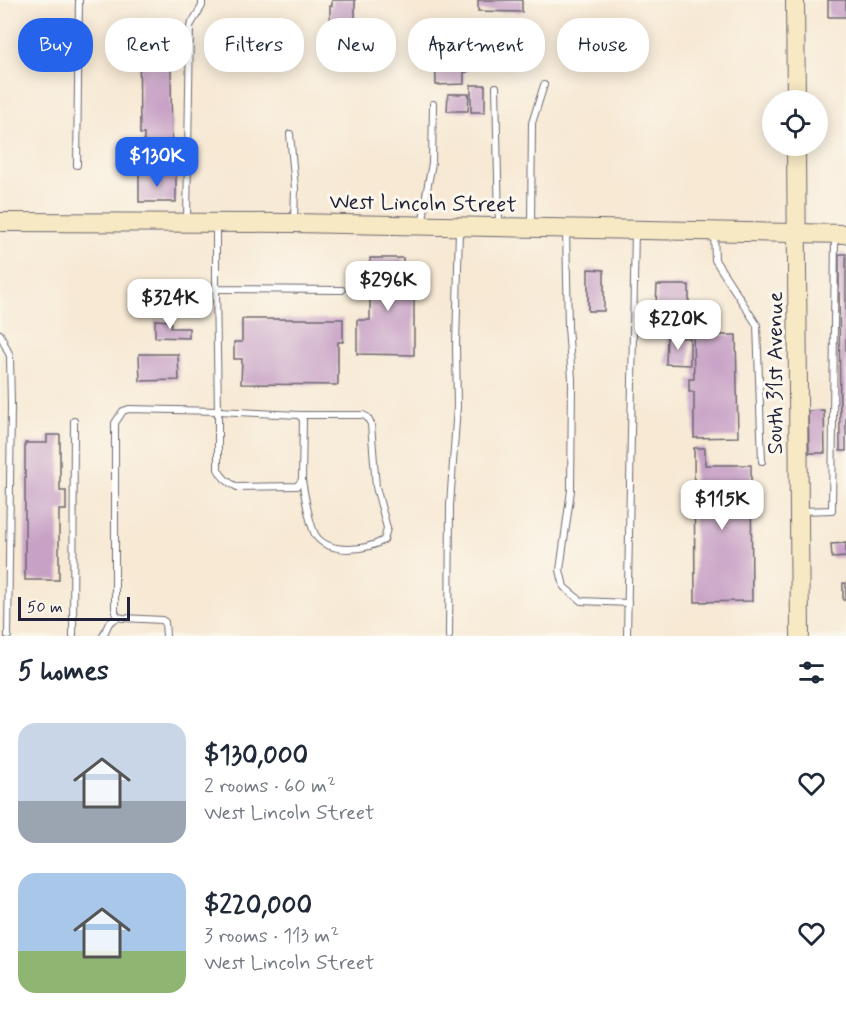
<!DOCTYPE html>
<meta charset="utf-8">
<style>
:root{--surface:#fff;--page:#f6f6f7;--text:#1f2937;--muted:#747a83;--accent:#2563eb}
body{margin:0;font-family:Mynerve,sans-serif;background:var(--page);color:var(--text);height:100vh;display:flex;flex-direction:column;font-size:22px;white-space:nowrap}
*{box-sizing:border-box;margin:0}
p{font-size:20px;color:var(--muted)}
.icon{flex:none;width:33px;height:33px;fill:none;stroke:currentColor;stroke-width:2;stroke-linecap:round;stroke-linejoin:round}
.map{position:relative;height:636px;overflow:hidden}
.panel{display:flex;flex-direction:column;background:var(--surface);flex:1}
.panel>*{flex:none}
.top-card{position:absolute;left:18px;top:18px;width:810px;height:54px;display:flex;gap:12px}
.controls{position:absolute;left:762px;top:90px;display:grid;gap:12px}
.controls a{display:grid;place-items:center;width:66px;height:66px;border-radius:50%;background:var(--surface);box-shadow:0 3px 15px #0003;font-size:30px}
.scale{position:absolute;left:18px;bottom:15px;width:112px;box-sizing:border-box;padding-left:6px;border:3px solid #22223b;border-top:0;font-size:16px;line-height:21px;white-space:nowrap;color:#22223b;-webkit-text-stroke:4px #fbf7ec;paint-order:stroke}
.price{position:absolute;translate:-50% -51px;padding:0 14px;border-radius:12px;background:#fff;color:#222;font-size:20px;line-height:39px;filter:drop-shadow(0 2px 3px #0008)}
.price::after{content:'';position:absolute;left:50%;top:36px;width:18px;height:14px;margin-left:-9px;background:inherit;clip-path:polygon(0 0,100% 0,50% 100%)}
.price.active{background:var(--accent);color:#fff}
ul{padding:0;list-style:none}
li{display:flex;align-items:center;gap:18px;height:150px;padding:0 18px}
li span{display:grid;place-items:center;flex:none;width:168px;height:120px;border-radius:18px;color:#555}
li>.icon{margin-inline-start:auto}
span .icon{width:72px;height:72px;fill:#fffc;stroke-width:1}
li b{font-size:26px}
h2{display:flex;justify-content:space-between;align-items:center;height:72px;padding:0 18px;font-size:26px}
.tag{padding:0 21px;border-radius:24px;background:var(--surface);box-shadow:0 3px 15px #0003;font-size:21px;line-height:54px}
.tag.active{background:var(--accent);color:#fff}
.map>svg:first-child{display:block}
</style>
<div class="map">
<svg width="846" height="636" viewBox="0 0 846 636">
<rect width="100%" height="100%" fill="#fbf7ec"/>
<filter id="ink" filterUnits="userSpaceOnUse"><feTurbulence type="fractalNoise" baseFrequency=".0167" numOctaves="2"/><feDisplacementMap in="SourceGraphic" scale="12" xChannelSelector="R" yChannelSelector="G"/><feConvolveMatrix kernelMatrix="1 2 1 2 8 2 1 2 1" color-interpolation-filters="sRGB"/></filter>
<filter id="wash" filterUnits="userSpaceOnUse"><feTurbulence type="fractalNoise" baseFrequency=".008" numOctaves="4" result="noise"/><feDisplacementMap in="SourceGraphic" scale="24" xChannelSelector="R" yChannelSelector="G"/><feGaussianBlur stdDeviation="1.35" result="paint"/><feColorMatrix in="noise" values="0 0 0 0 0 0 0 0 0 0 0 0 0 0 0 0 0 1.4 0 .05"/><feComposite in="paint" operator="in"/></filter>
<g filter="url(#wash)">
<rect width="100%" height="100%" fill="#f7e9d4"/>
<g id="blocks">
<g fill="#c8a2c6">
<polygon points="332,0 355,0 355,28 330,29 330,6 332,6"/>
<polygon points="478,0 522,0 522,12 478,11"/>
<rect x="828" y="0" width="18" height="17"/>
<polygon points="176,26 177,68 171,68 172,171 144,171 144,134 140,134 139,27"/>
<polygon points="467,42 467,72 464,72 464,84 436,85 435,43"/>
<rect x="471" y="85" width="14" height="27"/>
<polygon points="448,94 469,94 468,111 447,111"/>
<polygon points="139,173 176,174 176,202 139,202"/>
<polygon points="839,254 846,254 846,451 840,451"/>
<polygon points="370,258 403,258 403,287 414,287 414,355 357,354 357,320 370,320"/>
<polygon points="588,269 604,270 604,311 588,311"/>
<polygon points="657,285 689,285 689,305 656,305"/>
<polygon points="242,319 343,319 343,342 338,342 338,385 241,384 242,359 234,359 234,342 242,342"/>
<polygon points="155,320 171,321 171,328 189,328 189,338 155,337"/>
<polygon points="693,335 736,335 738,437 694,438 694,392 689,392 689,379 694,379"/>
<polygon points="667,337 690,338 690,365 666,364"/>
<polygon points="139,354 178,354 179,380 140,381"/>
<polygon points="824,410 825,453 809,453 808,411"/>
<polygon points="47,435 60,435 60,491 66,491 66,510 59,510 59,580 25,580 25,443 47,443"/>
<polygon points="694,448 705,448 705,465 751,465 752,601 695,602"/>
<polygon points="846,543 846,557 832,558 831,544"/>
<rect x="843" y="583" width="3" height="17"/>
</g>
</g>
</g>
<g filter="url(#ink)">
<use href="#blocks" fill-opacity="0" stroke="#6d6871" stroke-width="1.5"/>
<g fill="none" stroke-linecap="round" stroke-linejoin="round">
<defs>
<g id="lane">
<polyline points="496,87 499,224"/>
<polyline points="290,134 295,188 294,220"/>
<polyline points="77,165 79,0"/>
<polyline points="187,219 190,26 202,6 202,0"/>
<polyline points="423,223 426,195 432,163 433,104"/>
<polyline points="216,225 216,289 342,290"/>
<polyline points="531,225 532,123 544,85"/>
<polyline points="566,229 568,327 572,379 571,490 560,570 564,587 581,601 628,603"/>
<polyline points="714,232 715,260 757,325 762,461"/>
<polyline points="0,334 10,356 11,406 8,636"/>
<path d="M 299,415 L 363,415 L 367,417 L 371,424 L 376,487 L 387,528 L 384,540 C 367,550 330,555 316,536 C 310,527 304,492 302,480"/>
<polyline points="801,511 832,510 835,234"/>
<polyline points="73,636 74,421"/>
<polyline points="103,636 109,623 118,617"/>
<path d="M 166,636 L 165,622 L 162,620 L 123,618 L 118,617 L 115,612 L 115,423 L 123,411 L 129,409 L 218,411 L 218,469 C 222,478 228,482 237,487 L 297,486 L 302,480 L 303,420 L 299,415 L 218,411 L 216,289"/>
<polyline points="449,636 450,505 457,406 456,346 459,229"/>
<polyline points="627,636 635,231"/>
</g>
<g id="secondary">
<polyline points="795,0 796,100"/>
<polyline points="796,146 800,636"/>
<polyline points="0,222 294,223 846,234"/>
</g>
</defs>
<use href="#lane" stroke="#6d6871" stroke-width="8"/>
<use href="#secondary" stroke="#6d6871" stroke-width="20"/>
<use href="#lane" stroke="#fff" stroke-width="6"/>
<use href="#secondary" stroke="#f7e9c3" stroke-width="18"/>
</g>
</g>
<g text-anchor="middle" stroke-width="6" stroke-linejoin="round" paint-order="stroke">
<g font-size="22" fill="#22223b" stroke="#fbf7ec">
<text transform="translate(423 202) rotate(1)" y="8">West Lincoln Street</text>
<text transform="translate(774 373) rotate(-90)" y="8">South 31st Avenue</text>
</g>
</g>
</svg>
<div class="controls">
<a><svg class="icon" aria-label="locate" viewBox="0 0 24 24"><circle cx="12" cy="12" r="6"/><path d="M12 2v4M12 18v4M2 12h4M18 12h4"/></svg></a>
</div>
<div class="scale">50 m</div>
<b class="price active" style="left:157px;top:188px">$130K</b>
<b class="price" style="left:388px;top:312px">$296K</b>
<b class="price" style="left:170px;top:330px">$324K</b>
<b class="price" style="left:678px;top:351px">$220K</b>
<b class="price" style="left:722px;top:531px">$115K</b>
<div class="top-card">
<a class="tag active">Buy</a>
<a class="tag">Rent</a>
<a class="tag">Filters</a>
<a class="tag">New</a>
<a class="tag">Apartment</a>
<a class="tag">House</a>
</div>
</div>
<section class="panel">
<h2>5 homes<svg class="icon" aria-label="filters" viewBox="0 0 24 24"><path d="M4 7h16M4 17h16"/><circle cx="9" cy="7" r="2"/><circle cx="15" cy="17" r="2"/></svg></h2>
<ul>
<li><span style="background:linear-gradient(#c9d6e8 65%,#9aa5b1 0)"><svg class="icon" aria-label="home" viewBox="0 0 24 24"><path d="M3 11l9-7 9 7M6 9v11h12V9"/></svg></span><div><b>$130,000</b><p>2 rooms · 60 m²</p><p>West Lincoln Street</p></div><svg class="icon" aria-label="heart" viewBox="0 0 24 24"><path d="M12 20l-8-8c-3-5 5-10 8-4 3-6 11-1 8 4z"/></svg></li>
<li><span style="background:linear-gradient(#a9c7e8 65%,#8fb573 0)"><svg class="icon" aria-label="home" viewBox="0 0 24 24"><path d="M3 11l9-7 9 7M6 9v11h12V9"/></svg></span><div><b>$220,000</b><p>3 rooms · 113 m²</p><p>West Lincoln Street</p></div><svg class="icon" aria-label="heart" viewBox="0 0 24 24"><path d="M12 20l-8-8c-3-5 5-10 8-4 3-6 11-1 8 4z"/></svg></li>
</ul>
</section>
